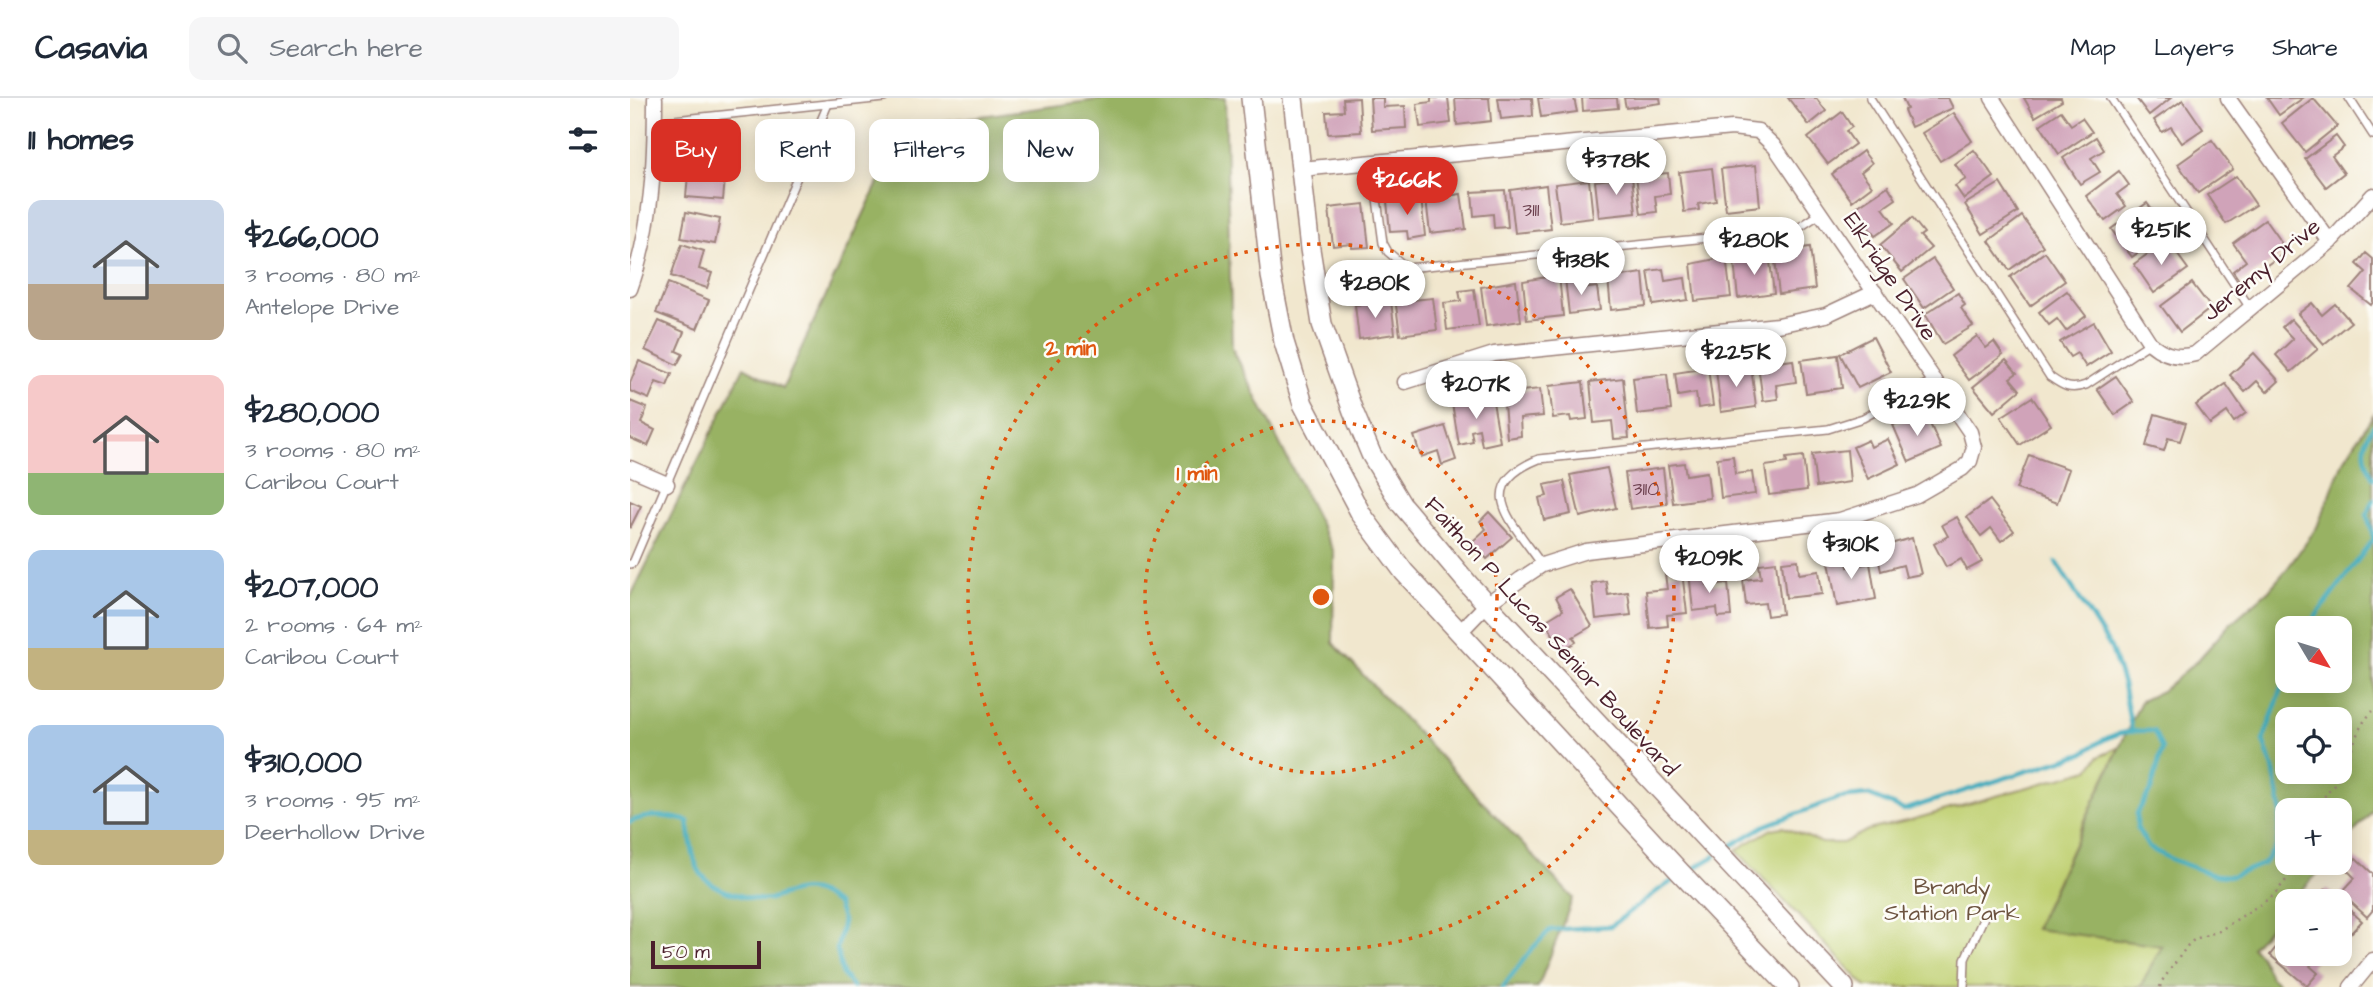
<!DOCTYPE html>
<meta charset="utf-8">
<style>
:root{--surface:#fff;--page:#f6f6f7;--text:#1f2937;--muted:#747a83;--line:#e0e1e3;--accent:#d93025}
body{margin:0;font-family:"Architects Daughter",sans-serif;background:var(--page);color:var(--text);height:100vh;display:flex;flex-direction:column;font-size:26px;white-space:nowrap}
*{box-sizing:border-box;margin:0}
p{font-size:23px;color:var(--muted)}
.icon{flex:none;width:38px;height:38px;fill:none;stroke:currentColor;stroke-width:2;stroke-linecap:round;stroke-linejoin:round}
.map{position:relative;flex:1;overflow:hidden}
.side{display:flex;flex-direction:column;background:var(--surface);width:630px}
.side>*{flex:none}
.banner{position:absolute;left:21px;top:21px;width:665px;height:63px;display:flex;gap:14px}
.needle{width:46px;rotate:128deg}
.buttons{position:absolute;left:1645px;top:518px;display:grid;gap:14px}
.buttons a{display:grid;place-items:center;width:77px;height:77px;border-radius:14px;background:var(--surface);box-shadow:0 4px 18px #0003;font-size:35px}
.scale{position:absolute;left:21px;bottom:18px;width:110px;box-sizing:border-box;padding-left:7px;border:4px solid #4a1f2b;border-top:0;font-size:19px;line-height:24px;white-space:nowrap;color:#4a1f2b;-webkit-text-stroke:5px #fdfcf7;paint-order:stroke}
.price{position:absolute;translate:-50% -60px;padding:0 16px;border-radius:24px;background:#fff;color:#222;font-size:23px;line-height:46px;filter:drop-shadow(0 2px 4px #0008)}
.price::after{content:'';position:absolute;left:50%;top:42px;width:21px;height:16px;margin-left:-10px;background:inherit;clip-path:polygon(0 0,100% 0,50% 100%)}
.price.selected{background:var(--accent);color:#fff}
ul{padding:0;list-style:none}
li{display:flex;align-items:center;gap:21px;height:175px;padding:0 28px}
li span{display:grid;place-items:center;flex:none;width:196px;height:140px;border-radius:14px;color:#555}
li>.icon{margin-inline-start:auto}
span .icon{width:84px;height:84px;fill:#fffc;stroke-width:1}
li b{font-size:30px}
h2{display:flex;justify-content:space-between;align-items:center;height:84px;padding:0 28px;font-size:30px}
.pill{padding:0 24px;border-radius:14px;background:var(--surface);box-shadow:0 4px 18px #0003;font-size:24px;line-height:63px}
.pill.selected{background:var(--accent);color:#fff}
header{display:flex;align-items:center;gap:42px;box-sizing:border-box;height:98px;padding:0 35px;background:var(--surface);border-bottom:2px solid var(--line)}
header strong{font-size:33px}
nav{display:flex;gap:38px;margin-inline-start:auto;font-size:24px}
.search{width:490px;height:63px;background:var(--page);display:flex;align-items:center;gap:18px;box-sizing:border-box;padding:0 24px;border-radius:14px;color:var(--muted);font-size:26px}
main{display:flex;flex:1;min-height:0}
.map>svg:first-child{display:block}
</style>
<header>
<strong>Casavia</strong>
<div class="search"><svg class="icon" aria-label="search" viewBox="0 0 24 24"><circle cx="10" cy="10" r="6"/><path d="M15 15l6 6"/></svg>Search here</div>
<nav><a>Map</a><a>Layers</a><a>Share</a></nav>
</header>
<main>
<section class="side">
<h2>11 homes<svg class="icon" aria-label="filters" viewBox="0 0 24 24"><path d="M4 7h16M4 17h16"/><circle cx="9" cy="7" r="2"/><circle cx="15" cy="17" r="2"/></svg></h2>
<ul>
<li><span style="background:linear-gradient(#c9d6e8 60%,#b9a48a 0)"><svg class="icon" aria-label="home" viewBox="0 0 24 24"><path d="M3 11l9-7 9 7M6 9v11h12V9"/></svg></span><div><b>$266,000</b><p>3 rooms · 80 m²</p><p>Antelope Drive</p></div></li>
<li><span style="background:linear-gradient(#f6c9c9 70%,#8fb573 0)"><svg class="icon" aria-label="home" viewBox="0 0 24 24"><path d="M3 11l9-7 9 7M6 9v11h12V9"/></svg></span><div><b>$280,000</b><p>3 rooms · 80 m²</p><p>Caribou Court</p></div></li>
<li><span style="background:linear-gradient(#a9c7e8 70%,#c2b280 0)"><svg class="icon" aria-label="home" viewBox="0 0 24 24"><path d="M3 11l9-7 9 7M6 9v11h12V9"/></svg></span><div><b>$207,000</b><p>2 rooms · 64 m²</p><p>Caribou Court</p></div></li>
<li><span style="background:linear-gradient(#a9c7e8 75%,#c2b280 0)"><svg class="icon" aria-label="home" viewBox="0 0 24 24"><path d="M3 11l9-7 9 7M6 9v11h12V9"/></svg></span><div><b>$310,000</b><p>3 rooms · 95 m²</p><p>Deerhollow Drive</p></div></li>
</ul>
</section>
<div class="map">
<svg width="1743" height="889" viewBox="0 0 1743 889">
<rect width="100%" height="100%" fill="#fdfcf7"/>
<filter id="ink" filterUnits="userSpaceOnUse"><feTurbulence type="fractalNoise" baseFrequency=".0143" numOctaves="2"/><feDisplacementMap in="SourceGraphic" scale="14" xChannelSelector="R" yChannelSelector="G"/><feConvolveMatrix kernelMatrix="1 2 1 2 8 2 1 2 1" color-interpolation-filters="sRGB"/></filter>
<filter id="wash" filterUnits="userSpaceOnUse"><feTurbulence type="fractalNoise" baseFrequency=".00686" numOctaves="4" result="noise"/><feDisplacementMap in="SourceGraphic" scale="28" xChannelSelector="R" yChannelSelector="G"/><feGaussianBlur stdDeviation="1.57" result="paint"/><feColorMatrix in="noise" values="0 0 0 0 0 0 0 0 0 0 0 0 0 0 0 0 0 1.4 0 .05"/><feComposite in="paint" operator="in"/></filter>
<g filter="url(#wash)">
<rect width="100%" height="100%" fill="#f1e7ce"/>
<polygon fill="#c0d072" stroke="#85784e" stroke-width="2" points="1489,649 1405,830 1533,848 1510,889 1236,889 1106,752 1142,731 1153,729 1192,745 1213,745 1238,732 1281,722 1459,672 1468,659"/>
<g fill="#98b264" stroke="#716848" stroke-width="2" fill-rule="evenodd">
<polygon points="480,0 595,0 602,250 704,454 703,545 943,800 908,889 0,889 0,500 114,269 153,290 274,29"/>
<path d="M 1743,317 L 1743,713 L 1710,750 L 1710,712 L 1657,712 L 1657,765 L 1697,765 L 1662,803 L 1657,803 L 1657,809 L 1622,849 L 1630,857 L 1640,878 L 1652,889 L 1510,889 L 1532,848 L 1405,831 L 1511,603 L 1532,593 L 1568,562 L 1600,526 L 1639,492 L 1657,471 L 1687,429 L 1713,364 ZM 1710,530 L 1710,583 L 1657,583 L 1657,530 ZM 1710,621 L 1710,674 L 1657,674 L 1657,621 Z"/>
</g>
<g fill="none" stroke-linecap="round" stroke-linejoin="round">
<g stroke="#3facbe" stroke-width="4.5">
<path d="M 1743,328 C 1731,346 1733,360 1743,380"/>
<polyline points="1743,402 1737,416 1743,439"/>
<polyline points="1426,464 1481,550 1493,586 1502,634"/>
<polyline points="1677,530 1743,442"/>
<path d="M 0,724 C 19,715 38,718 58,723 C 64,765 63,785 108,797 C 117,800 130,803 140,801 C 154,797 167,790 183,793 C 191,795 200,802 207,806 L 213,823 L 207,851 L 212,876 L 223,889"/>
<path d="M 1092,753 L 1134,728 L 1209,700 L 1238,697 L 1274,712 L 1454,655 C 1476,637 1495,631 1524,633 L 1532,651 L 1521,692 L 1507,715 L 1507,730 L 1519,750 L 1541,761 L 1583,777 L 1602,778 L 1633,766 L 1647,748 L 1651,710 L 1643,670 L 1633,643 L 1657,576"/>
<polyline points="1056,775 1085,758"/>
<polyline points="873,889 901,852 920,832 981,828 1030,791 1049,779"/>
</g>
</g>
<g id="blocks">
<g fill="#d0a3b9">
<polygon points="729,0 731,34 698,36 696,14 714,13 713,1"/>
<polygon points="740,0 753,0 753,9 775,8 776,30 742,32"/>
<polygon points="801,0 818,0 821,25 790,29 787,6 801,4"/>
<polygon points="825,0 859,0 861,23 827,27"/>
<polygon points="868,0 902,0 903,18 871,21"/>
<polygon points="908,0 944,0 947,14 911,19"/>
<polygon points="952,0 987,0 988,10 953,13"/>
<polygon points="994,0 1030,0 1031,5 996,10"/>
<polygon points="1158,0 1186,0 1196,13 1179,27"/>
<polygon points="1272,0 1318,0 1323,10 1281,29 1274,12 1277,11"/>
<polygon points="1394,0 1431,0 1432,3 1405,19"/>
<polygon points="1506,0 1541,0 1519,17"/>
<polygon points="1637,0 1673,0 1649,17"/>
<polygon points="1683,0 1707,28 1675,54 1652,25"/>
<polygon points="1553,2 1573,31 1552,45 1541,29 1532,34 1524,22"/>
<polygon points="1431,13 1441,27 1452,20 1462,34 1429,56 1410,27"/>
<polygon points="1212,14 1222,29 1216,33 1225,46 1198,66 1178,40"/>
<polygon points="1324,15 1342,43 1310,63 1292,35"/>
<polygon points="64,25 105,31 103,43 108,43 105,65 59,59"/>
<polygon points="1706,38 1714,49 1702,58 1714,75 1696,89 1675,61"/>
<polygon points="1466,39 1474,52 1461,60 1470,74 1450,86 1433,60"/>
<polygon points="1582,42 1603,71 1568,95 1548,66"/>
<polygon points="1344,52 1364,79 1334,101 1325,88 1336,81 1325,66"/>
<polygon points="1233,53 1242,65 1231,74 1242,88 1222,103 1202,76"/>
<polygon points="59,66 96,70 93,102 56,99"/>
<polygon points="1126,67 1130,108 1096,112 1091,71"/>
<polygon points="1082,70 1086,103 1068,106 1069,112 1054,114 1049,74"/>
<polygon points="1489,73 1499,87 1487,96 1496,108 1475,123 1456,98"/>
<polygon points="1038,75 1040,96 1025,98 1027,114 1011,116 1006,78"/>
<polygon points="1002,78 1006,115 969,119 965,83"/>
<polygon points="1606,78 1626,107 1596,126 1577,97"/>
<polygon points="959,82 963,120 930,124 925,86"/>
<polygon points="1370,85 1388,114 1353,136 1335,106"/>
<polygon points="916,87 921,131 885,135 880,92"/>
<polygon points="1258,88 1266,101 1253,110 1264,125 1245,138 1225,110"/>
<polygon points="875,92 878,129 864,130 863,116 844,118 842,94"/>
<polygon points="831,96 836,131 800,135 796,101"/>
<polygon points="791,99 795,138 778,141 777,133 760,134 757,103"/>
<polygon points="1517,105 1538,133 1502,159 1481,131"/>
<polygon points="734,106 739,149 722,150 722,146 703,148 699,110"/>
<polygon points="56,114 90,121 85,146 51,140"/>
<polygon points="1392,118 1413,148 1379,172 1359,143"/>
<polygon points="1282,120 1294,135 1290,138 1301,150 1272,174 1250,147"/>
<polygon points="1635,122 1657,153 1611,185 1603,173 1616,163 1603,145"/>
<polygon points="1537,142 1558,171 1524,195 1504,166"/>
<polygon points="52,146 74,153 69,171 82,175 77,190 41,178"/>
<polygon points="1180,149 1185,191 1149,196 1144,154"/>
<polygon points="1415,154 1435,183 1400,208 1380,179"/>
<polygon points="1736,155 1743,161 1743,204 1741,207 1721,191 1736,174 1727,166"/>
<polygon points="1139,156 1144,195 1108,200 1104,164 1122,162 1122,158"/>
<polygon points="1096,159 1101,199 1065,203 1061,166"/>
<polygon points="1303,161 1323,190 1294,210 1274,181"/>
<polygon points="1033,171 1035,183 1055,180 1058,202 1023,207 1018,173"/>
<polygon points="1013,175 1016,208 981,212 978,180"/>
<polygon points="929,177 933,218 897,222 893,183"/>
<polygon points="949,178 951,191 967,189 970,212 939,216 935,180"/>
<polygon points="886,183 891,223 856,228 851,189"/>
<polygon points="38,185 79,202 67,231 26,215"/>
<polygon points="1562,185 1581,210 1550,234 1531,208"/>
<polygon points="844,191 849,228 817,232 814,205 831,203 829,193"/>
<polygon points="1437,193 1456,218 1436,233 1427,221 1419,227 1409,214"/>
<polygon points="1328,195 1335,207 1331,210 1343,228 1313,246 1295,216"/>
<polygon points="782,198 783,202 803,200 807,232 770,237 765,200"/>
<polygon points="761,203 765,236 729,241 725,207"/>
<polygon points="1682,205 1692,217 1705,206 1721,224 1694,246 1668,216"/>
<polygon points="1661,221 1688,251 1661,274 1646,257 1663,241 1652,229"/>
<polygon points="29,223 54,234 46,253 53,256 47,267 15,252"/>
<polygon points="1464,224 1481,253 1456,269 1447,255 1440,259 1430,244"/>
<polygon points="1347,238 1356,250 1364,244 1373,257 1339,282 1321,258"/>
<polygon points="1243,239 1261,274 1228,290 1210,256"/>
<polygon points="1624,255 1649,283 1637,294 1627,283 1615,294 1600,277"/>
<polygon points="1208,257 1212,290 1176,295 1171,262"/>
<polygon points="1163,262 1166,284 1146,287 1148,301 1133,303 1128,267"/>
<polygon points="1376,262 1387,275 1380,280 1390,292 1364,314 1343,289"/>
<polygon points="9,263 42,276 37,288 26,284 19,301 0,293 0,285"/>
<polygon points="1121,268 1126,309 1091,314 1086,272"/>
<polygon points="1078,270 1083,308 1068,310 1066,295 1048,298 1045,275"/>
<polygon points="1037,276 1041,312 1007,316 1003,280"/>
<polygon points="1486,278 1504,304 1485,317 1467,291"/>
<polygon points="993,280 999,340 984,341 982,323 964,325 960,284"/>
<polygon points="953,284 957,321 941,323 940,318 923,320 919,288"/>
<polygon points="1596,286 1616,315 1604,324 1597,314 1580,326 1566,307"/>
<polygon points="910,291 913,318 890,320 891,338 877,340 873,295"/>
<polygon points="862,298 870,344 852,348 849,331 841,333 843,344 829,347 822,305"/>
<polygon points="1402,299 1421,327 1390,347 1371,319"/>
<polygon points="0,303 17,310 11,325 25,332 18,348 0,340"/>
<polygon points="1525,316 1556,325 1550,343 1538,340 1534,353 1516,348"/>
<polygon points="1297,319 1311,350 1279,364 1263,327 1279,320 1282,326"/>
<polygon points="815,328 826,362 812,367 808,353 791,359 784,338"/>
<polygon points="1258,341 1270,366 1238,381 1223,349 1238,342 1241,349"/>
<polygon points="1217,352 1220,384 1186,389 1182,356"/>
<polygon points="1399,357 1439,371 1427,405 1386,391"/>
<polygon points="1103,358 1105,376 1122,374 1125,396 1091,400 1087,360"/>
<polygon points="1173,358 1177,392 1139,397 1135,368 1157,365 1156,360"/>
<polygon points="1054,365 1056,377 1077,374 1080,400 1043,405 1038,367"/>
<polygon points="977,370 986,410 950,419 940,377"/>
<polygon points="1033,370 1037,406 1000,411 995,375"/>
<polygon points="934,383 941,416 914,422 909,400 917,398 914,387"/>
<polygon points="1360,402 1384,433 1371,443 1361,430 1351,438 1337,419"/>
<polygon points="0,403 11,408 0,430"/>
<polygon points="859,414 882,439 857,461 842,444 856,431 850,423"/>
<polygon points="1327,419 1352,464 1337,472 1331,461 1316,469 1304,446 1318,438 1312,427"/>
<polygon points="1282,440 1291,476 1276,479 1273,467 1251,473 1246,450"/>
<polygon points="1215,455 1218,469 1240,465 1246,501 1207,508 1198,458"/>
<polygon points="1168,462 1169,476 1189,473 1192,496 1156,500 1152,464"/>
<polygon points="1146,464 1152,516 1137,518 1135,505 1116,507 1113,482 1131,480 1129,466"/>
<polygon points="1075,472 1077,487 1098,485 1101,518 1088,519 1087,510 1063,513 1059,473"/>
<polygon points="1052,474 1057,515 1037,517 1038,528 1020,530 1016,493 1037,491 1035,476"/>
<polygon points="976,483 978,497 998,494 1001,517 966,521 962,485"/>
<polygon points="940,491 962,528 943,539 946,544 932,552 915,523 933,512 926,499"/>
<polygon points="1726,760 1743,776 1743,812 1737,819 1711,795 1725,780 1716,771"/>
<polygon points="1696,791 1732,823 1721,835 1710,825 1710,803 1685,803"/>
<polygon points="1651,843 1657,848 1657,856 1690,856 1680,868 1688,875 1677,888 1640,857"/>
</g>
</g>
</g>
<g filter="url(#ink)">
<use href="#blocks" fill-opacity="0" stroke="#9e837c" stroke-width="2"/>
<g fill="none" stroke-linecap="round" stroke-linejoin="round">
<defs>
<g id="lane">
<path d="M 1240,0 L 1420,279 C 1433,288 1440,293 1456,287 L 1520,245"/>
<polyline points="1481,0 1620,210"/>
<polyline points="1719,0 1743,37"/>
<polyline points="25,24 254,0"/>
<polyline points="742,64 753,145 758,154 777,170 1167,131 1190,116"/>
<polyline points="0,466 3,465 198,6"/>
<path d="M 912,467 C 884,425 840,389 909,361 L 1198,331 L 1233,320 L 1304,282"/>
<polyline points="1334,889 1335,861 1354,819"/>
</g>
<g id="street">
<path d="M 1362,0 L 1520,245 C 1534,257 1548,261 1565,256 L 1700,144 L 1743,97"/>
<polyline points="1598,0 1700,144"/>
<polyline points="671,71 1102,30 1128,33 1145,49 1340,334 1344,349 1340,363 1332,371 1287,397 1210,422 956,453 912,467 891,481 857,506 831,533"/>
<path d="M 0,191 C 22,131 25,63 25,0"/>
<polyline points="775,284 864,256 1148,227 1196,217 1245,194"/>
<polyline points="0,370 37,386"/>
<polyline points="1721,889 1743,862"/>
</g>
<g id="secondary">
<polyline points="621,0 641,178 654,244 673,306 731,416 774,474 1050,774 1159,889"/>
<polyline points="663,0 680,151 692,226 723,313 741,356 771,406 840,488 1214,889"/>
</g>
</defs>
<use href="#lane" stroke="#9e837c" stroke-width="10"/>
<use href="#street" stroke="#9e837c" stroke-width="17"/>
<use href="#secondary" stroke="#9e837c" stroke-width="22"/>
<g stroke="#9e837c" stroke-width="2.5" stroke-dasharray="2 5" stroke-linecap="butt">
<path d="M 1691,712 C 1691,694 1706,688 1713,674 C 1723,652 1725,630 1743,613"/>
<polyline points="1530,889 1532,883 1558,847 1565,841 1589,833 1643,798 1670,765"/>
</g>
<use href="#lane" stroke="#fff" stroke-width="7"/>
<use href="#street" stroke="#fff" stroke-width="14"/>
<use href="#secondary" stroke="#fff" stroke-width="19"/>
</g>
</g>
<g fill="none" stroke="#e0560e" stroke-width="3.5" stroke-dasharray="3.5 7">
<circle cx="691" cy="499" r="176"/>
<circle cx="691" cy="499" r="353"/>
</g>
<g text-anchor="middle" stroke-width="5" stroke-linejoin="round" paint-order="stroke">
<g font-size="19" fill="#6c404e">
<text x="901" y="118">3111</text>
<text x="1016" y="397">3110</text>
</g>
<g font-size="23" fill="#4a1f2b" stroke="#fdfcf7">
<text transform="translate(1631 171) rotate(-40)" y="8">Jeremy Drive</text>
<text transform="translate(1261 178) rotate(56)" y="8">Elkridge Drive</text>
<text transform="translate(922 538) rotate(48)" y="8">Faithon P Lucas Senior Boulevard</text>
</g>
<g font-size="23" fill="#6d5440" stroke="#fdfcf7">
<text x="1322" y="796">Brandy<tspan x="1322" dy="26">Station Park</tspan></text>
</g>
</g>
<circle cx="691" cy="499" r="10" fill="#e0560e" stroke="#fdfcf7" stroke-width="3.5"/>
<g font-size="21" text-anchor="middle" font-weight="bold" fill="#e0560e" stroke="#fdfcf7" stroke-width="5" stroke-linejoin="round" paint-order="stroke">
<text x="441" y="257">2 min</text>
<text x="567" y="382">1 min</text>
</g>
</svg>
<div class="buttons">
<a><svg class="needle" viewBox="-14 -14 28 28"><path d="M0-13l5 13h-10z" fill="#e53935"/><path d="M0 13l5-13h-10z" fill="#747a83"/></svg></a>
<a><svg class="icon" aria-label="locate" viewBox="0 0 24 24"><circle cx="12" cy="12" r="6"/><path d="M12 2v4M12 18v4M2 12h4M18 12h4"/></svg></a>
<a>+</a>
<a>−</a>
</div>
<div class="scale">50 m</div>
<b class="price" style="left:986px;top:99px">$378K</b>
<b class="price selected" style="left:777px;top:119px">$266K</b>
<b class="price" style="left:1531px;top:169px">$251K</b>
<b class="price" style="left:1124px;top:179px">$280K</b>
<b class="price" style="left:951px;top:199px">$138K</b>
<b class="price" style="left:745px;top:222px">$280K</b>
<b class="price" style="left:1106px;top:291px">$225K</b>
<b class="price" style="left:846px;top:323px">$207K</b>
<b class="price" style="left:1287px;top:340px">$229K</b>
<b class="price" style="left:1221px;top:483px">$310K</b>
<b class="price" style="left:1079px;top:497px">$209K</b>
<div class="banner">
<a class="pill selected">Buy</a>
<a class="pill">Rent</a>
<a class="pill">Filters</a>
<a class="pill">New</a>
</div>
</div>
</main>
